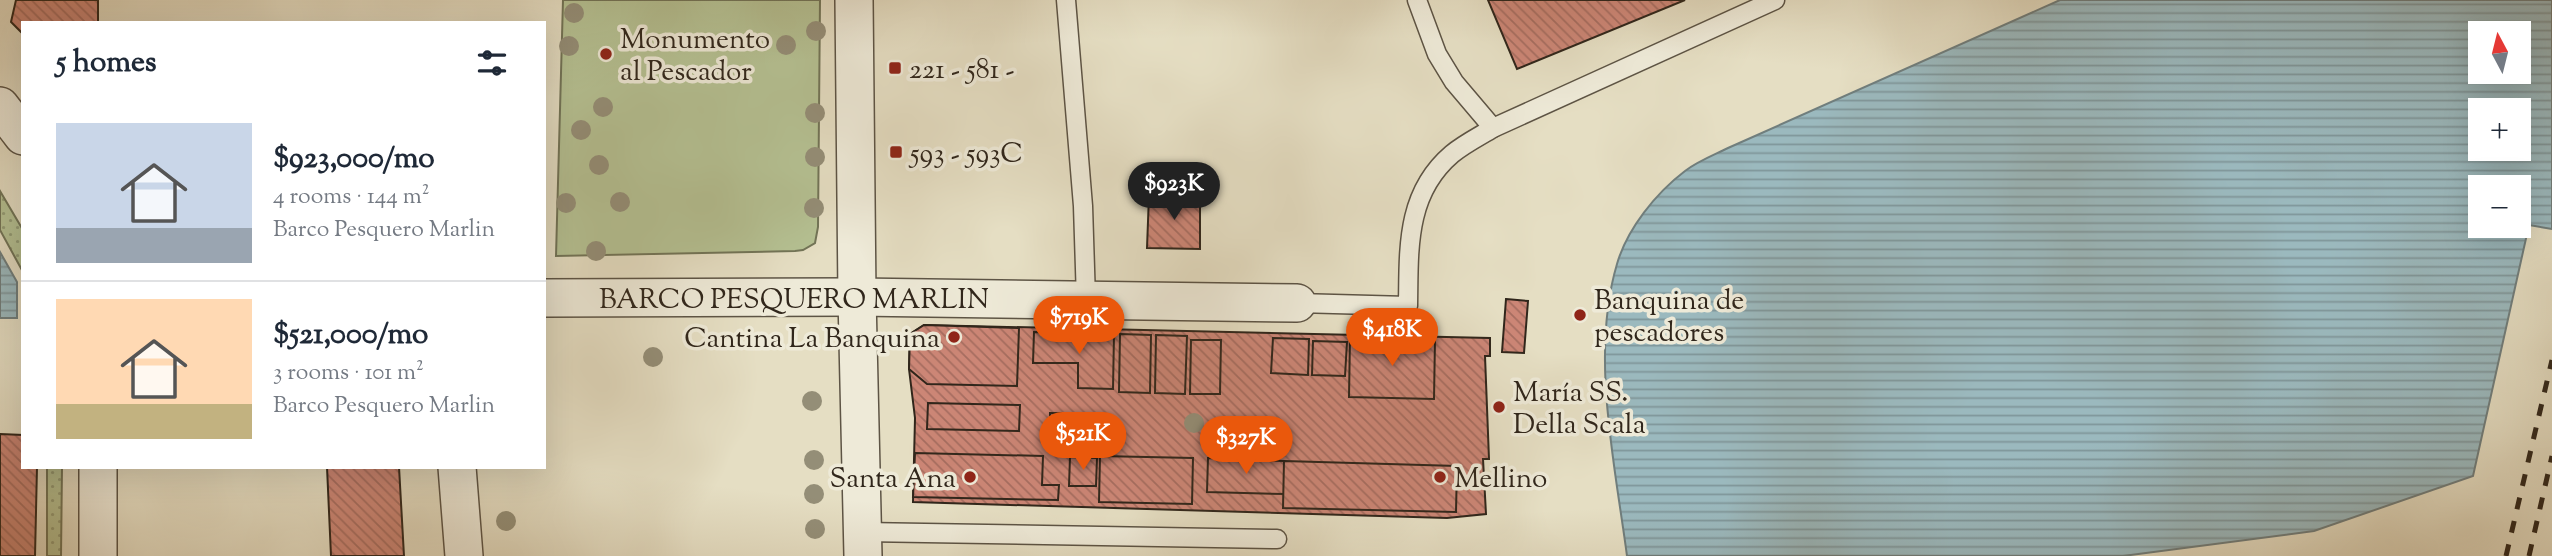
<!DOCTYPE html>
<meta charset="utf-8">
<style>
:root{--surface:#fff;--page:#f2f2f3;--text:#1f2937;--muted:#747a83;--line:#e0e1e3;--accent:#ea580c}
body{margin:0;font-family:"Sorts Mill Goudy",serif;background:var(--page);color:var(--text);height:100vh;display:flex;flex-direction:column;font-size:26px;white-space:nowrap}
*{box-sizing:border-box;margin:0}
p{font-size:23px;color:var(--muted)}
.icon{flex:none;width:38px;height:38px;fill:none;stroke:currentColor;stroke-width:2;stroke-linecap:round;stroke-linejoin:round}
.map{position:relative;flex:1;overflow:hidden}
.drawer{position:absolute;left:21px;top:21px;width:525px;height:448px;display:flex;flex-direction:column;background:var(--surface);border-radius:0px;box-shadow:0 7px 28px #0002}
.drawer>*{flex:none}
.needle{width:46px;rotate:353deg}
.tools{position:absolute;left:2468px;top:21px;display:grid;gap:14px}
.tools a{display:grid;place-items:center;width:63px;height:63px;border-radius:0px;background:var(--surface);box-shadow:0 7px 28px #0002;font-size:35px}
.price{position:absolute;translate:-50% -60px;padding:0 16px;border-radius:24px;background:var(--accent);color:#fff;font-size:23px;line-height:46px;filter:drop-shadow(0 2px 4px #0008)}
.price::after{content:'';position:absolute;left:50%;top:42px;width:21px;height:16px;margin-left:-10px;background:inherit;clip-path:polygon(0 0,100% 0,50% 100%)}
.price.selected{background:#222;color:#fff}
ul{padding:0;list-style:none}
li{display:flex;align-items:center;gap:21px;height:175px;padding:0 35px}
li+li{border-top:2px solid var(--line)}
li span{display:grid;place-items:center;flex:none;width:196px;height:140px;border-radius:0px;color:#555}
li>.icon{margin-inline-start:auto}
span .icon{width:84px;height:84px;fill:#fffc;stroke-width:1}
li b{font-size:30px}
h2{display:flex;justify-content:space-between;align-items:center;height:84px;padding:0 35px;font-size:30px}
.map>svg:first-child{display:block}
</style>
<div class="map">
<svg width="2552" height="556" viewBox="0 0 2552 556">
<defs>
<pattern id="grass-dots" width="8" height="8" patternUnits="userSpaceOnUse" patternTransform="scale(1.75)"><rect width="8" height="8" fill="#b5c193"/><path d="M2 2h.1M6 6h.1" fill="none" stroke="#949d77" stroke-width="1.8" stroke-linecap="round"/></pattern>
<pattern id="water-rules" width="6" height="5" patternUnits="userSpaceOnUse" patternTransform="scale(1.75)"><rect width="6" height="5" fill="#9bb9be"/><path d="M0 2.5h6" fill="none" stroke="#7f969a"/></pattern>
<pattern id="building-back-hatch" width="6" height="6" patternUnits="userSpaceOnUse" patternTransform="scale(1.75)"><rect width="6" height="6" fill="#cc8676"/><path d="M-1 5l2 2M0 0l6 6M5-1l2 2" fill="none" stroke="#a66d60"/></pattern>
</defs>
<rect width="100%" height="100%" fill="#e5dec3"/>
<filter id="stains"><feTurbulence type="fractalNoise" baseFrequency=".00286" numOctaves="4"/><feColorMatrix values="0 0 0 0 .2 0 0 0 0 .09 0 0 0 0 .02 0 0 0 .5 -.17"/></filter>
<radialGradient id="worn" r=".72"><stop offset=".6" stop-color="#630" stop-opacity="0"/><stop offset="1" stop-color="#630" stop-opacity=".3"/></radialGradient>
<g fill="url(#grass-dots)" stroke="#727457" stroke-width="2">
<polygon points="0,191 23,230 23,272 0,230"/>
<polygon points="47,467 62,467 61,556 47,556"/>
</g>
<polygon fill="#b5c193" stroke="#727457" stroke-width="2" points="563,0 820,0 818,227 815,243 803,250 795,251 556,256"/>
<g fill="url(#water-rules)" stroke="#707e7d" stroke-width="2" fill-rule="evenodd">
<path d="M 2060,0 L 2552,0 L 2552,229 L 2529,225 L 2473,476 L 2314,531 L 2123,556 L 1627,556 C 1615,464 1590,355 1617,264 C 1627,229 1656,193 1685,171 C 1698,161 1714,155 1728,148 ZM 2480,33 L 2518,33 L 2518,72 L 2480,72 ZM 2480,110 L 2518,110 L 2518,149 L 2480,149 ZM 2480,187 L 2518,187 L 2518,226 L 2480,226 Z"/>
<polygon points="0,252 17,282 17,318 0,318"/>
</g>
<g fill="url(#building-back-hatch)" stroke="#30261b" stroke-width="2">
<polygon points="16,0 98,0 98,23 23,23 23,34 11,22"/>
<polygon points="1488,0 1685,0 1517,69"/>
<polygon points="1149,195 1200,196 1200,249 1147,248"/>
<polygon points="1506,299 1528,301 1524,353 1502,352"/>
<polygon points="924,325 1490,338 1490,356 1485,356 1489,459 1483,459 1486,514 1447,518 913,502 915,418 909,369 910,334"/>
<polygon points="924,325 1019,328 1017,386 927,384 909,369 910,334"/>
<polygon points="1034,332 1114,334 1113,389 1078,388 1078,363 1033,363"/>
<polygon points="1120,334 1151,335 1150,393 1119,392"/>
<polygon points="1156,335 1187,336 1185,394 1155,393"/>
<polygon points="1350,337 1435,339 1434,399 1349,397"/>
<polygon points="1273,338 1309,339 1308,375 1271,373"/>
<polygon points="1191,340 1221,340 1220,394 1190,394"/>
<polygon points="1313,341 1347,342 1345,376 1312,375"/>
<polygon points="928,403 1020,405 1019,431 927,429"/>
<polygon points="1050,413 1105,414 1104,432 1050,431"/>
<polygon points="0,434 23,435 23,467 37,467 35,556 0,556"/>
<polygon points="915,453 1043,456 1042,485 1059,485 1058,500 913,497"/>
<polygon points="1100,456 1193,458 1192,504 1099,502"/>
<polygon points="1070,457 1097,458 1096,486 1069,486"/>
<polygon points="1208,458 1284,461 1284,494 1207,492"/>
<polygon points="1284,461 1457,466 1456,512 1283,508"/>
<polygon points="327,467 399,467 404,556 331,556"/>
</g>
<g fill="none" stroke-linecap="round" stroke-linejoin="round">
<defs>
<g id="service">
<polyline points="1066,0 1083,206 1086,300"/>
<polyline points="1417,0 1437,54 1454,82 1493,128"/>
<path d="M 1297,303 L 1408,306 C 1409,250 1405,194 1452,154 C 1464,144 1480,136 1493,128 L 1775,0"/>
<polyline points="863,532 1277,539"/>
</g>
<g id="minor">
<polyline points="854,0 857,297 863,556"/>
<polyline points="0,106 23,136"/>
<polyline points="544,298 857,297 1297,303"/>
<polyline points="457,467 464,556"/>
<polyline points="98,556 98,467"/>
</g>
</defs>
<use href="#service" stroke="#5d5445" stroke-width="21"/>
<use href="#minor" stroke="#5d5445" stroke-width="40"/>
<use href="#service" stroke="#eeead8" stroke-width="18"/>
<use href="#minor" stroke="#eeead8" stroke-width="37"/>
<g stroke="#30261b" stroke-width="5" stroke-dasharray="12 12" stroke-linecap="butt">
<polyline points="2506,556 2552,360"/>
<polyline points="2529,556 2552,456"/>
</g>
</g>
<g fill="#948e77">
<circle cx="574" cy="13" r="10"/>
<circle cx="816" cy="31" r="10"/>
<circle cx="786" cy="45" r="10"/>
<circle cx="569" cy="46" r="10"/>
<circle cx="603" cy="107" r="10"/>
<circle cx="815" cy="113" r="10"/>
<circle cx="581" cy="130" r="10"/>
<circle cx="815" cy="157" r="10"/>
<circle cx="599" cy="165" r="10"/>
<circle cx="620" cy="202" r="10"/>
<circle cx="566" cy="203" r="10"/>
<circle cx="814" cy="208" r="10"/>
<circle cx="596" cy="251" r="10"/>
<circle cx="653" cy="357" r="10"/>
<circle cx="812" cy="401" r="10"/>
<circle cx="1194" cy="423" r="10"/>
<circle cx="814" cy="460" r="10"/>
<circle cx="814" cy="494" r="10"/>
<circle cx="506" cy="521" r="10"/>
<circle cx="815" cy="529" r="10"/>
</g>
<g fill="#8f2418" stroke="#eeead8" stroke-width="2.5">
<circle cx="606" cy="54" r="7"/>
<rect x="888" y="61" width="14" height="14" rx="3.5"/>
<rect x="889" y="145" width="14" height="14" rx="3.5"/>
<circle cx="1580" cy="315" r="7"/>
<circle cx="954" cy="337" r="7"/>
<circle cx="1499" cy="407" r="7"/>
<circle cx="970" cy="477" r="7"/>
<circle cx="1440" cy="477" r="7"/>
</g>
<g text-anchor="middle" stroke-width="7" stroke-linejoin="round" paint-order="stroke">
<g font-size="28" fill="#30261b" stroke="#eeead8" text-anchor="start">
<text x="620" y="48">Monumento<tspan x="620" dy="32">al Pescador</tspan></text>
<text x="909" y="78">221 - 581 -</text>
<text x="910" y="162">593 - 593C</text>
<text x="1594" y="309">Banquina de<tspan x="1594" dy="32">pescadores</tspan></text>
<text x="940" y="347" text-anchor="end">Cantina La Banquina</text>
<text x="1513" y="401">María SS.<tspan x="1513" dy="32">Della Scala</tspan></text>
<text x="956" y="487" text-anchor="end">Santa Ana</text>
<text x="1454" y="487">Mellino</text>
</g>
<g font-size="28" fill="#30261b" stroke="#eeead8">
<text x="794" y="308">BARCO PESQUERO MARLIN</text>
</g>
</g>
<rect width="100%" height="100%" filter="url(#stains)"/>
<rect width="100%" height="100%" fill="url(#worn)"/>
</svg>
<div class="tools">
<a><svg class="needle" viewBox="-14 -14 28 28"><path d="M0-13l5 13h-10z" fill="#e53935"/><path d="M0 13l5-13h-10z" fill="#747a83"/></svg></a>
<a>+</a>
<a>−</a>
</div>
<b class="price selected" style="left:1174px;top:222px">$923K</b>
<b class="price" style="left:1079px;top:356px">$719K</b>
<b class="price" style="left:1392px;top:368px">$418K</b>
<b class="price" style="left:1083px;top:472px">$521K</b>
<b class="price" style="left:1246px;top:476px">$327K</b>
<section class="drawer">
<h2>5 homes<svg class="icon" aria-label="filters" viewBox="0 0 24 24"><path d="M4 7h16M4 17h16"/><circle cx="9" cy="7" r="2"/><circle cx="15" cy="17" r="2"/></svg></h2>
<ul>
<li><span style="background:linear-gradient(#c9d6e8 75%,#9aa5b1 0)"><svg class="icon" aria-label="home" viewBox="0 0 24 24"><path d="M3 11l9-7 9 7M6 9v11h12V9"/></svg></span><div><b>$923,000/mo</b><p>4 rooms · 144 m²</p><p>Barco Pesquero Marlin</p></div></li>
<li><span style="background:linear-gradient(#ffd9b3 75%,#c2b280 0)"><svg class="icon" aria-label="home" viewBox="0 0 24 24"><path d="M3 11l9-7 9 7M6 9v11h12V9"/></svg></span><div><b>$521,000/mo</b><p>3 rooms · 101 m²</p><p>Barco Pesquero Marlin</p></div></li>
</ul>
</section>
</div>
